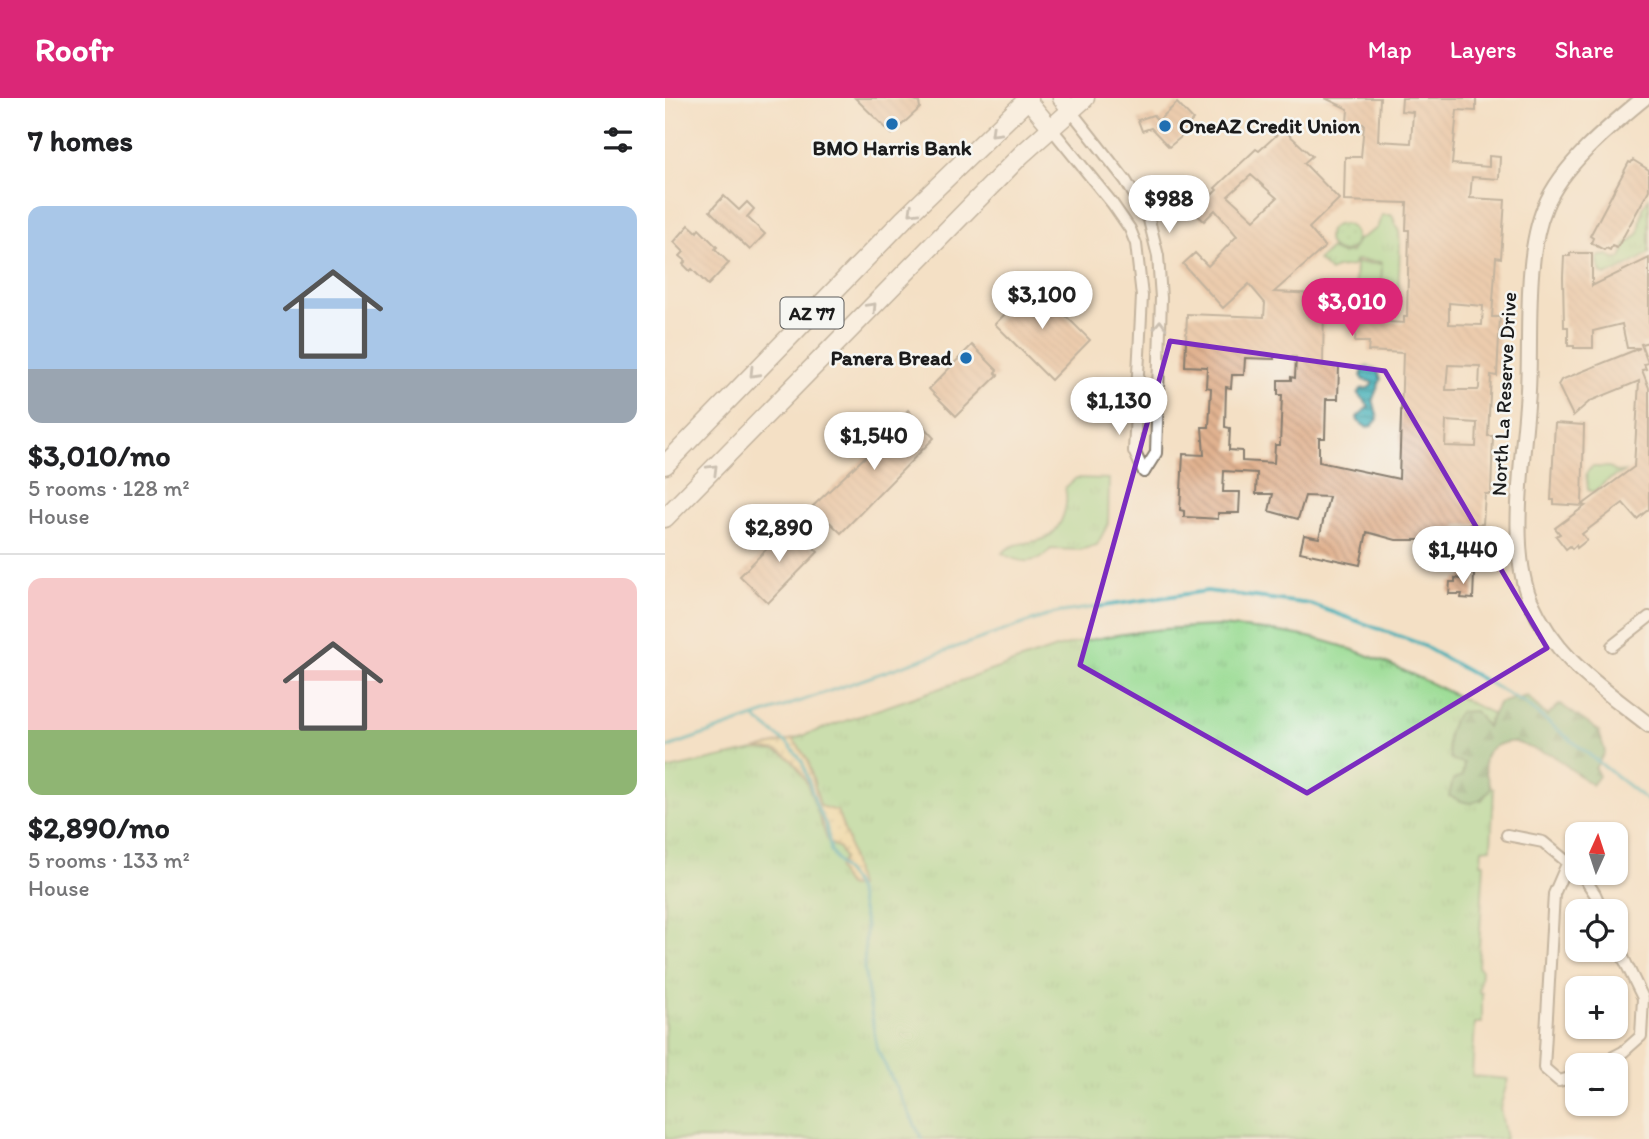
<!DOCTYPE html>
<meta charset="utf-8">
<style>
:root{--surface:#fff;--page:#f2f2f2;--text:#202124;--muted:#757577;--line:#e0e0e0;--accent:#db2777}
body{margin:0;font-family:Itim,sans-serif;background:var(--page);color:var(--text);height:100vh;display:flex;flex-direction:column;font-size:26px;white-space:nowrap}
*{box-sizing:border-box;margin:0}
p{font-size:23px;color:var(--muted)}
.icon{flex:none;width:38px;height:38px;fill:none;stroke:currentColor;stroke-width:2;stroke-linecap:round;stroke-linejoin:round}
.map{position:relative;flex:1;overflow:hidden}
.sheet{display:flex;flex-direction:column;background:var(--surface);width:665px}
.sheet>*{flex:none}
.needle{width:46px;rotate:3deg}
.tools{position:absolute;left:900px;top:724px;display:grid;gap:14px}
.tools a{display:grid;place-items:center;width:63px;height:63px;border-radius:14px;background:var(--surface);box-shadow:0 2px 5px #0004;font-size:35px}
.price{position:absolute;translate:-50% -60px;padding:0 16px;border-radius:24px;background:#fff;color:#222;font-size:23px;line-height:46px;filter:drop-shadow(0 2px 4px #0008)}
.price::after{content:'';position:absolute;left:50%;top:42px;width:21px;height:16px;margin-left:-10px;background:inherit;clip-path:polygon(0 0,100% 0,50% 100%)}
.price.active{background:var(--accent);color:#fff}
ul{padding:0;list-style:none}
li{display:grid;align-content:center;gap:14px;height:371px;padding:0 28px}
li+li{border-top:2px solid var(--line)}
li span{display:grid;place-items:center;height:217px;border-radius:14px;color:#555}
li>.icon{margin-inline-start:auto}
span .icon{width:126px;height:126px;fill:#fffc;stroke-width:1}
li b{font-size:30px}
h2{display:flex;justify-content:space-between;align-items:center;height:84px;padding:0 28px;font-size:30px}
header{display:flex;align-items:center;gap:42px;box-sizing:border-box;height:98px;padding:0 35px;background:var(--accent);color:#fff}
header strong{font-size:33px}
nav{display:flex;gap:38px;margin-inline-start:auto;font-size:24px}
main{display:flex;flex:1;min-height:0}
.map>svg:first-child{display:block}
</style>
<header>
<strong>Roofr</strong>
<nav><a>Map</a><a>Layers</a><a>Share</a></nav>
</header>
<main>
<section class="sheet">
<h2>7 homes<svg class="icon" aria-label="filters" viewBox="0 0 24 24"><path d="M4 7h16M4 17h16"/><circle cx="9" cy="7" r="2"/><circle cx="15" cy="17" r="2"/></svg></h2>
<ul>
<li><span style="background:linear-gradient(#a9c7e8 75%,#9aa5b1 0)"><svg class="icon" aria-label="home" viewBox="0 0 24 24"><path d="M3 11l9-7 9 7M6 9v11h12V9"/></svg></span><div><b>$3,010/mo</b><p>5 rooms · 128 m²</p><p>House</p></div></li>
<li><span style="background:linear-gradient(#f6c9c9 70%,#8fb573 0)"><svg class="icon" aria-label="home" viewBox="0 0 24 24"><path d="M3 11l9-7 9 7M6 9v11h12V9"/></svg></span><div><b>$2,890/mo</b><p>5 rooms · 133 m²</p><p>House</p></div></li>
</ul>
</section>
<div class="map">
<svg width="984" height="1041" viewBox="0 0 984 1041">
<defs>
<pattern id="grass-tufts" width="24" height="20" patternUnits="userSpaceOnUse" patternTransform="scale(1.75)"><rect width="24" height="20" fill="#99db92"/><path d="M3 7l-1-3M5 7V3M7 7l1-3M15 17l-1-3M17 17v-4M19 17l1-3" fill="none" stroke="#83bb7d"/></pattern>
<pattern id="forest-firs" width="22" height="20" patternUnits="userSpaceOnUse" patternTransform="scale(1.75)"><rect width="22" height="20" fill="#7abb7c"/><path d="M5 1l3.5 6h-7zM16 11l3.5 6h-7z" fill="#639765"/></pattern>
<pattern id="sand-dots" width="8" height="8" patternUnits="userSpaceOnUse" patternTransform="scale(1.75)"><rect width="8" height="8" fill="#eeda9e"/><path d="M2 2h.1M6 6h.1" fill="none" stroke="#ccba88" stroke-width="1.8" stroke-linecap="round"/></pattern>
<pattern id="park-dots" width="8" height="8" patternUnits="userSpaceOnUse" patternTransform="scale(1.75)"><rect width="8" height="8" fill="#99db92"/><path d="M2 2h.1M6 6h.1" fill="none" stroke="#83bb7d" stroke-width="1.8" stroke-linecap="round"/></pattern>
<pattern id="water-rules" width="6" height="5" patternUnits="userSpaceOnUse" patternTransform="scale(1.75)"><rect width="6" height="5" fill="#3cadb5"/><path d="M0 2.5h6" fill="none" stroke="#328c92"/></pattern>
<pattern id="building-back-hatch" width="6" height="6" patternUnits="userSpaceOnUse" patternTransform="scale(1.75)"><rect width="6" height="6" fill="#e1b290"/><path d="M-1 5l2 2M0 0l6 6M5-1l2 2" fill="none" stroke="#c0987c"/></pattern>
</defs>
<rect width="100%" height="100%" fill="#f6f6f2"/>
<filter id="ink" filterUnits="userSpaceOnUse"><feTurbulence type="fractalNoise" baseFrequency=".0143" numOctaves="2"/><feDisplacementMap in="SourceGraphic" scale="14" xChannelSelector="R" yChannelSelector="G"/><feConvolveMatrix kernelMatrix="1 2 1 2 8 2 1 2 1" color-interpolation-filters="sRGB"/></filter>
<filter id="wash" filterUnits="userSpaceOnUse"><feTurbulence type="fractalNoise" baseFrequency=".00686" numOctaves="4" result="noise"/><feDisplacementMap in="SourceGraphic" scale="28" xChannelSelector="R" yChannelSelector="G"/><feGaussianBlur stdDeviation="1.57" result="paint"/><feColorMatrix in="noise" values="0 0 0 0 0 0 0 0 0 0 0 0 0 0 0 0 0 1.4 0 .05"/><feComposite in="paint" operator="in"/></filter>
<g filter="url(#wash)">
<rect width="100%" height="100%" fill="#f4e0c5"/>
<g fill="url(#grass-tufts)" stroke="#5a7c57" stroke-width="2">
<path d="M 984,100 L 984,155 C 971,164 956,172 940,177 L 936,175 L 932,161 L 935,158 L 944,157 L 950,162 L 956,160 L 961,147 L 974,135 L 978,109 Z"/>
<polygon points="717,117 727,117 734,134 735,147 733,203 717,203 716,164 691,162 688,168 671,170 665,174 653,162 665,151 676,156 686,154 693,142 712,130"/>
<polygon points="927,369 944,369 951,374 961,373 941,383 929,394 923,392 921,375"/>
<path d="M 411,380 L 444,381 L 443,426 L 432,447 L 415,452 L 386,451 C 373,467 354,466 337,455 C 358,436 382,454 396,423 C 401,412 403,401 400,390 Z"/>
<path d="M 553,528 C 599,531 647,536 691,553 C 738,570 783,594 828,616 L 800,665 L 797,679 L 816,703 L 826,690 L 829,691 L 826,750 L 817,751 L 816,765 L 819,765 L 813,868 L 816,873 L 814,894 L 817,895 L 817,925 L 810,925 L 807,978 L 843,981 L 835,1010 L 841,1041 L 0,1041 L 0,672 L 89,652 L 111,653 L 124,659 L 140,680 L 163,743 L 174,750 L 193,789 L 155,708 L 143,662 L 128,641 L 391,550 C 446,535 496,530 553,528 Z"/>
</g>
<path fill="url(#forest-firs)" stroke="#4b6c4c" stroke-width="2" d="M 862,598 L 882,618 L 895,606 L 934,633 L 940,654 L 930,670 L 934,678 L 927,687 L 886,656 C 873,655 862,647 849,644 C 843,643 838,645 833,647 C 812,654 820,675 826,690 C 811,710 805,707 784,698 L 788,682 L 797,678 L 799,665 L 786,662 C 780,645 782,629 794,614 L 810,613 L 822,629 L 833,605 Z"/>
<path fill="url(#sand-dots)" stroke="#857b5d" stroke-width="2" d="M 128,641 L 143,662 L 155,708 L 172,713 L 183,742 L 193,789 L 184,789 L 177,781 L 173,770 L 179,760 L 174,750 L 163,744 C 153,717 142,663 112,653 C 105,651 96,652 89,652 Z"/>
<circle fill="url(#park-dots)" stroke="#5a7c57" stroke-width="2" cx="677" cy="140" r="14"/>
<polygon fill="#99db92" stroke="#5a7c57" stroke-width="2" points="691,165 717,166 715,208 689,207"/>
<polygon fill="url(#water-rules)" stroke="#2c6468" stroke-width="2" points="703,268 712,271 716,281 708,301 713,321 707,328 701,329 693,323 692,319 704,308 693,296 696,291 703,290 707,287 707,284 698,282 696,279 698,270"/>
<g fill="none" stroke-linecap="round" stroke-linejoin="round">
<g stroke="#3cadb5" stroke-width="3.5">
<polyline points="91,621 124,647 137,663 152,709 161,727 166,753 174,766 187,782 193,796 201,828 199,870 212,951 257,1041"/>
<polyline points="0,650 390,515 542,493 645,506 753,545 859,605 984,704"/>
</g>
</g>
<g id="blocks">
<g fill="url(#building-back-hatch)" fill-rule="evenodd">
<polygon points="190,0 245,0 254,4 255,10 227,36"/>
<path d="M 660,0 L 715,0 L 713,43 L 746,45 L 748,14 L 736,13 L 737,0 L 811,0 L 811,13 L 792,12 L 787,66 L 824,69 L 824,58 L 835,59 L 834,81 L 807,79 L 805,100 L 840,102 L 836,160 L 831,159 L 827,219 L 835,219 L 832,278 L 826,277 L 823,338 L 828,338 L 826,396 L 820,396 L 818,426 L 792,427 L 791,431 L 772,432 L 772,442 L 731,442 L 702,434 L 695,467 L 635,454 L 639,437 L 654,440 L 664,399 L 640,398 L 633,421 L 604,413 L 608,396 L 591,396 L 592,375 L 559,373 L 558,394 L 575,394 L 574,415 L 553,415 L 553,421 L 538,420 L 519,419 L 519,413 L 515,412 L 518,356 L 539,357 L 537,329 L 544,329 L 546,290 L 541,289 L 542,269 L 520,268 L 522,216 L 599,219 L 600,205 L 584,186 L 558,210 L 518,166 L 530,155 L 543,168 L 572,138 L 550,112 L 539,123 L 529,114 L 552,92 L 550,90 L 591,51 L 594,53 L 618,31 L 647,58 L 639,65 L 674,101 L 644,130 L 660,149 L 609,194 L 653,196 L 653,204 L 659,204 L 658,267 L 674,268 L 673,301 L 661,301 L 660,340 L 654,340 L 654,364 L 734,381 L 738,255 L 703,253 L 704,244 L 690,244 L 691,222 L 739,225 L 739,219 L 742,219 L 744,132 L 741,132 L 742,105 L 679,103 L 680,59 L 696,59 L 699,26 L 682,25 L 683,11 ZM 586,77 L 612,100 L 589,122 L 563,98 ZM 784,205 L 818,208 L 817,227 L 784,226 ZM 609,258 L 631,259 L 630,280 L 626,279 L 626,282 L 613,282 L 613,297 L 617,297 L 615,347 L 610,347 L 609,365 L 577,363 L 577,353 L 564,352 L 565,330 L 560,329 L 561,289 L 566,290 L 567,277 L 579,277 L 580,260 L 609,261 ZM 783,267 L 815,268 L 814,290 L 813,292 L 781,292 ZM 781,323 L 812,325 L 811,349 L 780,348 Z"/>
<polygon points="512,5 528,22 524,26 527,30 504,49 486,30 477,33 473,22 488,17 493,23"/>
<polygon points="968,62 984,72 984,92 952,150 947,148 945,152 941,150 939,152 926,145 928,140 925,138 964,64 966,65"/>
<polygon points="59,98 74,112 82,104 89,111 82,119 100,136 85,152 45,113"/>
<polygon points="24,127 32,134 34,131 52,149 50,151 64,165 43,187 27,171 25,173 18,166 21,163 15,158 19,154 9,144"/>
<polygon points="905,155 927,155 927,188 984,160 984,244 976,246 983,265 979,266 981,271 977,272 984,290 984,411 972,421 958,405 917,436 922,442 912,450 911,447 907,451 905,448 901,451 891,438 895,436 890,430 920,408 889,406 889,402 886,402 890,325 919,327 917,407 969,369 974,283 925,303 908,318 893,287 896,282 975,250 962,250 957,226 928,233 928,250 909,250 909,248 903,248 903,229 899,229 898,179 899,158 905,158"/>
<polygon points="362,184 376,185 377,194 425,242 386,282 330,226 361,195"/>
<polygon points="307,247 332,272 330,274 333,277 291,318 264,291"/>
<polygon points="243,312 269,340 176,435 148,408 201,358"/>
<polygon points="125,427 153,454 103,505 75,478"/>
<polygon points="798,475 809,476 808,501 796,500 797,496 784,496 785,484 790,484 790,480 797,481"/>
</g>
</g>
</g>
<g filter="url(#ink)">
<use href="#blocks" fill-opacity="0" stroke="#887e70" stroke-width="2"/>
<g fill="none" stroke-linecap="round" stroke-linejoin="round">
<defs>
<g id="minor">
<polyline points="406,13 461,83 484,122 493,158 496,200 491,355 479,374"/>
<polyline points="386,30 447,105 465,131 471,146 477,198 469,353 479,374"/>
<polyline points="947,548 984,519"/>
<polyline points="842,737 878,744 912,772"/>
<polyline points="902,766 889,796 879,970 894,983 912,978"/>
<polyline points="916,775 930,796 938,814"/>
<polyline points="931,968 958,954 976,938 978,900 950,843"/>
</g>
<path id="tertiary" d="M 979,0 C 945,28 897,67 880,109 C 859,159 866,238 863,292 C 860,351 842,448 865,502 C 892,563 935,588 984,627"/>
<g id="secondary">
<polyline points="361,0 386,30"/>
<polyline points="396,0 406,13"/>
</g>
<g id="trunk">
<polyline points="0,367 238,122 364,0"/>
<polyline points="0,420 356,57 420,0"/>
</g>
</defs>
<use href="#minor" stroke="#887e70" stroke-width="14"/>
<use href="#tertiary" stroke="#887e70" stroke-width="18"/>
<use href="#secondary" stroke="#887e70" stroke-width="19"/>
<use href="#trunk" stroke="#887e70" stroke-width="21"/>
<use href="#minor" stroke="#fff" stroke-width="10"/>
<use href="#tertiary" stroke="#fff" stroke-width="14"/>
<use href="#secondary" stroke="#fff" stroke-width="16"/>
<use href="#trunk" stroke="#fff" stroke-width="18"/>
</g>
<defs><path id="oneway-chevron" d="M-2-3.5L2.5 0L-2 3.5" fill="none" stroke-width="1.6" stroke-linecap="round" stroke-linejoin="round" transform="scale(1.75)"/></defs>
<g stroke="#999">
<use href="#oneway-chevron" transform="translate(330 34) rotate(136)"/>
<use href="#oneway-chevron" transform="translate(248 113) rotate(136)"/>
<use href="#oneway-chevron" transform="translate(207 209) rotate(-46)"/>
<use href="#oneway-chevron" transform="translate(495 227) rotate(-88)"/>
<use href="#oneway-chevron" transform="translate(89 275) rotate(134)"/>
<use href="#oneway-chevron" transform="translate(48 371) rotate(-45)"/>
</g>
</g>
<path d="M0 0H984V1041H0ZM 505,243 L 720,273 L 882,550 L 642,695 L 415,567 Z" fill="#f4e0c5" fill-opacity=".55" fill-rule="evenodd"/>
<path fill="none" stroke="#7b2cbf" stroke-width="5" stroke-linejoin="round" d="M 505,243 L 720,273 L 882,550 L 642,695 L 415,567 Z"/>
<g fill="#1f6fb2" stroke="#f6f6f2" stroke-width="2.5">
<circle cx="227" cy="26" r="7"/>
<circle cx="500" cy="28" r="7"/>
<circle cx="301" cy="260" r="7"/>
</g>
<g text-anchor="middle" stroke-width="5" stroke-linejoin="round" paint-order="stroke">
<rect fill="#f6f6f2" stroke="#5d5d5c" stroke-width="2" x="115.5" y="199.5" width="63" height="31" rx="5"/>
<g font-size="19" font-weight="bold" fill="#1c1c1c">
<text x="147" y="222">AZ 77</text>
</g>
<g font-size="21" font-weight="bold" fill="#1c1c1c" stroke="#f6f6f2" text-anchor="start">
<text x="514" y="35">OneAZ Credit Union</text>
<text x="227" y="57" text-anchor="middle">BMO Harris Bank</text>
<text x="287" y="267" text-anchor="end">Panera Bread</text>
</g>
<g font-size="21" fill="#1c1c1c" stroke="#f6f6f2">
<text transform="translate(839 296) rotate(-87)" y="7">North La Reserve Drive</text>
</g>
</g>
</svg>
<div class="tools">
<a><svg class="needle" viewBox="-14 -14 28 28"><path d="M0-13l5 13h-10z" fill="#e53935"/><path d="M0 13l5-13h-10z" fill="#757577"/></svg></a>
<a><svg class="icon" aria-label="locate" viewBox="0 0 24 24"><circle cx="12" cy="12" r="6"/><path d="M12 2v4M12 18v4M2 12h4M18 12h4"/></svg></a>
<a>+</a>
<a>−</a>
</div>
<b class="price" style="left:504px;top:137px">$988</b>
<b class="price" style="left:377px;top:233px">$3,100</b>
<b class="price active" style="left:687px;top:240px">$3,010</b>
<b class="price" style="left:454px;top:339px">$1,130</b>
<b class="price" style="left:209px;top:374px">$1,540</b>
<b class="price" style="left:114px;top:466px">$2,890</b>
<b class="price" style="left:798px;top:488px">$1,440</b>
</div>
</main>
